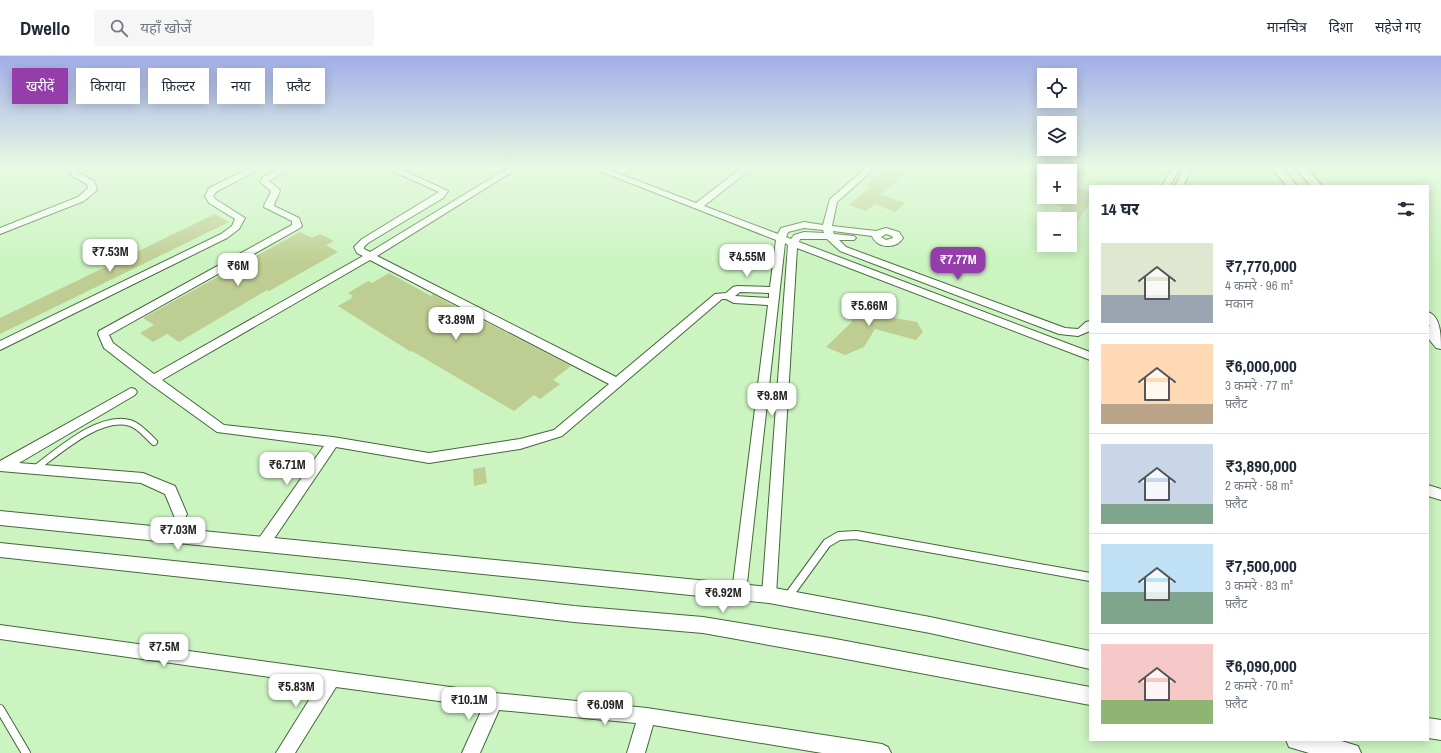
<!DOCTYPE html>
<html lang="hi">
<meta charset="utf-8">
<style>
:root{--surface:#fff;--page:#f6f6f7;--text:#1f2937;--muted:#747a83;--line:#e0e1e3;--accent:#953eab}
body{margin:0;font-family:"Archivo Narrow","Noto Sans Devanagari",sans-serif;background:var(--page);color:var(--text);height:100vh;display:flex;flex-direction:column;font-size:15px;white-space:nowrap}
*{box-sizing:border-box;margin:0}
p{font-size:13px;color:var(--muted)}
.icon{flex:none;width:22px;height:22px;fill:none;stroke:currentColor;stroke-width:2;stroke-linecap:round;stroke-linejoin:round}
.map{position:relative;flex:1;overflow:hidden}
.drawer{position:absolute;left:1089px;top:129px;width:340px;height:556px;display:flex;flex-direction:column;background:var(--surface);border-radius:0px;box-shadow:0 2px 10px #0003}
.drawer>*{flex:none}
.banner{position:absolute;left:12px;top:12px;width:380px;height:36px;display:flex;gap:8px}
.fabs{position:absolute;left:1037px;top:12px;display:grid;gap:8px}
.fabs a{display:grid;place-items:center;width:40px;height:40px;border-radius:0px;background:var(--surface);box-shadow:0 2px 10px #0003;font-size:20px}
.price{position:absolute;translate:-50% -34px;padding:0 9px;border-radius:8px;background:#fff;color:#222;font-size:13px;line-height:26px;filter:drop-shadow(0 1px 2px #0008)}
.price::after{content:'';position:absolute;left:50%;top:24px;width:12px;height:9px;margin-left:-6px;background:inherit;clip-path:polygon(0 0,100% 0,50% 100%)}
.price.current{background:var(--accent);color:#fff}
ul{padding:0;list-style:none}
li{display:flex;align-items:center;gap:12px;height:100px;padding:0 12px}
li+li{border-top:1px solid var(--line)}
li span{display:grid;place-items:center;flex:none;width:112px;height:80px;border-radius:0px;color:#555}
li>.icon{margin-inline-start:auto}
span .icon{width:48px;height:48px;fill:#fffc;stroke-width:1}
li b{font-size:17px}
h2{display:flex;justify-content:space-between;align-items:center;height:48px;padding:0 12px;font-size:17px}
.chip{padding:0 14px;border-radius:0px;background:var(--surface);box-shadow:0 2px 10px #0003;font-size:14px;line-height:36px}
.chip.current{background:var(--accent);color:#fff}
header{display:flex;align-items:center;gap:24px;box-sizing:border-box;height:56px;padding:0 20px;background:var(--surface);border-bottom:1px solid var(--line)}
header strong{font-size:19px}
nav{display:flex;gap:22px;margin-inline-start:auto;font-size:14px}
.search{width:280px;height:36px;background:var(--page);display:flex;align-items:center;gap:10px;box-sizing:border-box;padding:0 14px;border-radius:0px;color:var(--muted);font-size:15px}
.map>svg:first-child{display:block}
</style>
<header>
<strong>Dwello</strong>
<div class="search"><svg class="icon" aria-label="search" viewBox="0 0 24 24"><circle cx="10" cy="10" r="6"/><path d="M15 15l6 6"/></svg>यहाँ खोजें</div>
<nav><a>मानचित्र</a><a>दिशा</a><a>सहेजे गए</a></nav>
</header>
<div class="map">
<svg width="1441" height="697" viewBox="0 0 1441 697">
<rect width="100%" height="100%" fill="#cbf4c0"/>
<g fill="#becd91">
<polygon points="887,112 911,112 881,138 905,147 895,156 875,148 866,155 849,149 870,131 866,129"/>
<polygon points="1078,132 1090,136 1090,146 1078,165 1059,161 1063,151 1039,143 1040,141 1072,141"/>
<polygon points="215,158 229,166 0,278 0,262"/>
<polygon points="300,176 312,182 320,178 334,185 326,189 338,196 269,235 267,234 179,286 167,278 153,286 140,277 154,269 143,262"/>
<polygon points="389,217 431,240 433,238 445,245 478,264 480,263 571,310 553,324 560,328 540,343 534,339 514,355 412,295 411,296 338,250 352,242 351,241 353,240 348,237 368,225 372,227"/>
<polygon points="862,238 869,254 884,260 917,266 923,276 916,284 875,273 864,291 845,299 826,291 852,266 842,240"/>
<polygon points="485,411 487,427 474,430 473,413"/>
</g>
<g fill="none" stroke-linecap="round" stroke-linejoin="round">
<defs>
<path id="service-far1" d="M 36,412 C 59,395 100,358 130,367 C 140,370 147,380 154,386"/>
<g id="service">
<polyline points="787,542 827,487 839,480 856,479 1090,521"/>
<polyline points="0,653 26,697"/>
</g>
<g id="minor">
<polygon points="70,112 78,112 79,117 94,125 97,133 96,135 84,145 0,178 0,172 78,141 88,132 87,128 72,120"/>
<polygon points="250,112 261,112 216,136 213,140 215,143 245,162 239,173 227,182 0,294 0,285 221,178 232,170 235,163 209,147 205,140 209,132"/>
<path d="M 280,112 L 291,112 L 269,125 L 280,134 C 279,141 274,145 274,150 L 299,162 L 302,170 L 300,172 L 109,279 L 113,287 L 154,318 L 363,200 L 357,197 L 354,191 L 362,183 L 439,136 L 386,112 L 398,112 L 448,135 L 443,142 L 368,187 L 364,191 L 364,193 L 370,196 L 508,112 L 518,112 L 377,200 L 616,321 L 715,238 L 726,237 L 733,231 L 737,230 L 770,231 L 776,184 L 592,112 L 604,112 L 696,147 L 741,112 L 747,112 L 748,114 L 747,116 L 704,150 L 778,178 L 781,172 L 804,166 L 823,169 L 830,143 L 866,112 L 875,112 L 837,146 L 832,170 L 876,175 L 886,172 L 899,176 L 903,182 C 896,194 876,192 872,180 L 833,175 L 834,178 L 854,180 L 856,182 L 854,184 L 839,184 L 846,191 L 1065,272 L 1078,273 L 1086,266 L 1090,265 L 1090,275 L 1078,280 L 1059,278 L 840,195 L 827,183 L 800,183 L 799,186 L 1090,296 L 1090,304 L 797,192 L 776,539 L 774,544 L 769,546 L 764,544 L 762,539 L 788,189 L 785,187 L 746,536 L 744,541 L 739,543 L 734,541 L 732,536 L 768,249 L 734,247 L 726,243 L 722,243 L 562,380 L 520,393 L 429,407 L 336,391 L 267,493 L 262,495 L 257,493 L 255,489 L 257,485 L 324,390 L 217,376 L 149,327 L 104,292 L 98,278 L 99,275 L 292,169 L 292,165 L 264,151 C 265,144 270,141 271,135 L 260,126 L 264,120 ZM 804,172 L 823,174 L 824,177 L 804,176 L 794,179 L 791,183 L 786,181 L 788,176 ZM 886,178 L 892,180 L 893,182 L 886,184 L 881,181 ZM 370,204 L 609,328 L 554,374 L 520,383 L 429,397 L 333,381 L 224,369 L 162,324 ZM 740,236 L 769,237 L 769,242 L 735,240 Z"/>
<polygon points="1172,112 1180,112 1170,130 1162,130"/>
<polygon points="1184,112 1192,112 1183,130 1175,130"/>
<polygon points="131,332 135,333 137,336 135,339 19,407 143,417 175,430 187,458 185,462 180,464 175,462 165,438 141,427 0,415 0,405"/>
<polygon points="1428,429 1441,433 1441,444 1428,440"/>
<polygon points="0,569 494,637 647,652 882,688 888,691 891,697 822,697 653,669 645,697 627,697 636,667 499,654 480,697 462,697 483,651 336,631 295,697 276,697 319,628 0,583"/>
</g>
<g id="tertiary">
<polygon points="1272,112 1282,112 1297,130 1287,130"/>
<polygon points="1296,112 1307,112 1322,130 1311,130"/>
<path d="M 1428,256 C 1441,260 1441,281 1441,293 L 1436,292 L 1428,282 L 1428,270 L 1430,270 L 1428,268 Z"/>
<polygon points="0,455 769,531 930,561 1090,595 1090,613 930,577 769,547 0,469"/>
<polygon points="0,487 347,523 574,550 703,561 830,582 1090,631 1090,649 830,600 703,577 574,566 347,539 0,501"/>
<polygon points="1428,662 1441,664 1441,684 1428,682"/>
<polygon points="1286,684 1338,684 1358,690 1361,697 1309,697 1289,691"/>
</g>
</defs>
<use href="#service-far1" stroke="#44673a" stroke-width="8"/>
<use href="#service" stroke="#44673a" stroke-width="10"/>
<use href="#minor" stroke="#44673a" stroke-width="2"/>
<use href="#tertiary" stroke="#44673a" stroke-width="2"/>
<use href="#service-far1" stroke="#fff" stroke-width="6"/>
<use href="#service" stroke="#fff" stroke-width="8"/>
<use href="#minor" fill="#fff" fill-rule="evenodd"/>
<use href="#tertiary" fill="#fff" fill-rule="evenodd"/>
</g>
<linearGradient id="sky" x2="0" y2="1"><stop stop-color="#a2aee8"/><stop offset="0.53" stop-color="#e8fae3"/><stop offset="1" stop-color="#e8fae3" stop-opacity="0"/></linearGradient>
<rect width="1441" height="210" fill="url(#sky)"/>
</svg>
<div class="fabs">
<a><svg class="icon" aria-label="locate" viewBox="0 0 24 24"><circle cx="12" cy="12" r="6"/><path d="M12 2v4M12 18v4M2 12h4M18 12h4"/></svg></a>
<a><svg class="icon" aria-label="layers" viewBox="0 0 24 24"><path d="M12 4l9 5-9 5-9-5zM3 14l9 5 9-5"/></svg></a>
<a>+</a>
<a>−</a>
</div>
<b class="price" style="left:110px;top:217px">₹7.53M</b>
<b class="price" style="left:747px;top:222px">₹4.55M</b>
<b class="price current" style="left:958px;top:225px">₹7.77M</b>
<b class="price" style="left:238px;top:231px">₹6M</b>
<b class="price" style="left:869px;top:271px">₹5.66M</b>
<b class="price" style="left:456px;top:285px">₹3.89M</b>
<b class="price" style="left:772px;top:361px">₹9.8M</b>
<b class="price" style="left:287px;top:430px">₹6.71M</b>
<b class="price" style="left:178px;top:495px">₹7.03M</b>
<b class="price" style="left:723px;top:558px">₹6.92M</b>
<b class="price" style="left:164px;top:612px">₹7.5M</b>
<b class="price" style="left:296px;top:652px">₹5.83M</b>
<b class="price" style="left:469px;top:665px">₹10.1M</b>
<b class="price" style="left:605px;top:670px">₹6.09M</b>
<div class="banner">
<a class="chip current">खरीदें</a>
<a class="chip">किराया</a>
<a class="chip">फ़िल्टर</a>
<a class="chip">नया</a>
<a class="chip">फ़्लैट</a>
</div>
<section class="drawer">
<h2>14 घर<svg class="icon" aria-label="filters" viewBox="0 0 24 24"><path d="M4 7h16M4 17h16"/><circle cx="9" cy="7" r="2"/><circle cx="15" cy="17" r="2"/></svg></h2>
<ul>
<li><span style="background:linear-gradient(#dfe7d0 65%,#9aa5b1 0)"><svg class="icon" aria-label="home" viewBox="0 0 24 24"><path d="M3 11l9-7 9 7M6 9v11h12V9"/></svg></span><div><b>₹7,770,000</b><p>4 कमरे · 96 m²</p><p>मकान</p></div></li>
<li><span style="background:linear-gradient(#ffd9b3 75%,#b9a48a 0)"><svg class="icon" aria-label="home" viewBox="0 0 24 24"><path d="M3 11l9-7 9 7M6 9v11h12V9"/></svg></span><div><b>₹6,000,000</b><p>3 कमरे · 77 m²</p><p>फ़्लैट</p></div></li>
<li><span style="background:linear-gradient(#c9d6e8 75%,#7fa58c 0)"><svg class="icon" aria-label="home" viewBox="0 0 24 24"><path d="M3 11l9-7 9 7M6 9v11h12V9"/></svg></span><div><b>₹3,890,000</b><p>2 कमरे · 58 m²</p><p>फ़्लैट</p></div></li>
<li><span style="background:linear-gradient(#bfe0f5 60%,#7fa58c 0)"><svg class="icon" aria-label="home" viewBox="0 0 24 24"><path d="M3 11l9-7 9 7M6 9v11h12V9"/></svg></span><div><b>₹7,500,000</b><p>3 कमरे · 83 m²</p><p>फ़्लैट</p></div></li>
<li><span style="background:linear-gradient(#f6c9c9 70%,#8fb573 0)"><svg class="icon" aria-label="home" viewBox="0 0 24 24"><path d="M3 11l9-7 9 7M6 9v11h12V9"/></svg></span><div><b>₹6,090,000</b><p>2 कमरे · 70 m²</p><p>फ़्लैट</p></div></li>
</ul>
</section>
</div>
